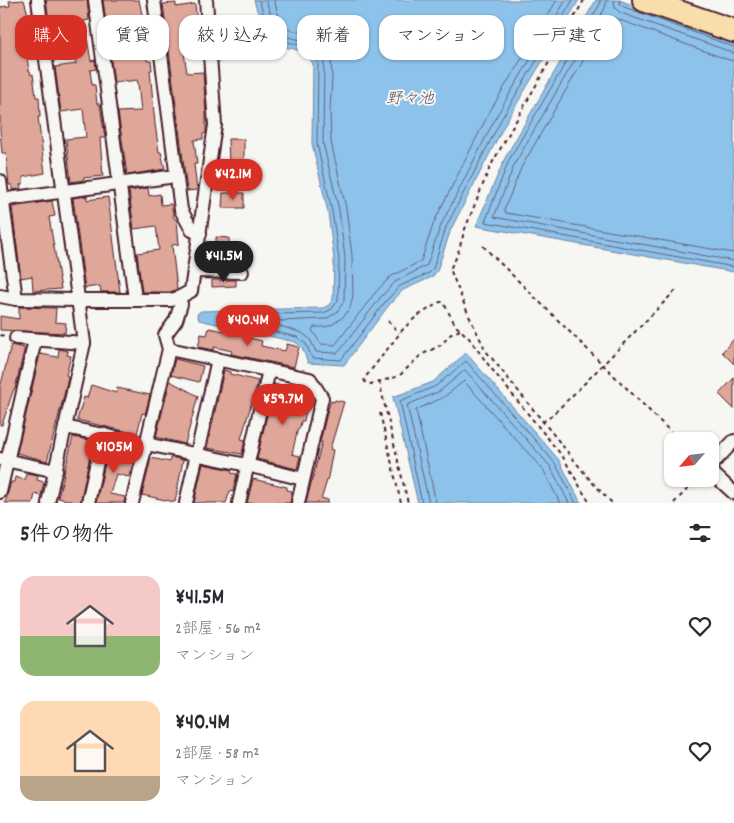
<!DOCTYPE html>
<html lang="ja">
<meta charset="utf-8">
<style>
:root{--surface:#fff;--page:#f2f2f3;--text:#2b2b33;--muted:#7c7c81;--accent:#d93025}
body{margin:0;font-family:Dekko,"Klee One",sans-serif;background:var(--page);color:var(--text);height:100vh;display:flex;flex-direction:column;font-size:19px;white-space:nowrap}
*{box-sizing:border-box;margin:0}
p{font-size:16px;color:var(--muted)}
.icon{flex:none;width:28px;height:28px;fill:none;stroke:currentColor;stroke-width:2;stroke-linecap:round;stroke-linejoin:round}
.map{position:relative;height:503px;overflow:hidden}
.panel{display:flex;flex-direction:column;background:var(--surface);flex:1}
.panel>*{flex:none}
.guide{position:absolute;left:15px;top:15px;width:705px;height:45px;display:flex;gap:10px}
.needle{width:32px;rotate:242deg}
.controls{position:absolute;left:664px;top:432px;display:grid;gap:10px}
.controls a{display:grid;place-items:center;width:55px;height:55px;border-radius:10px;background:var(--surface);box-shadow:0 1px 4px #0004;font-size:25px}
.price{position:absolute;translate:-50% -42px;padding:0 11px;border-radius:18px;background:var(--accent);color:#fff;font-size:16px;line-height:32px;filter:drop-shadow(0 1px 2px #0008)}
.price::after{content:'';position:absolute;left:50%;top:30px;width:15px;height:11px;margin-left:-8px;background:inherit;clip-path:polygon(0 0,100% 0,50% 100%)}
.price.on{background:#222;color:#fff}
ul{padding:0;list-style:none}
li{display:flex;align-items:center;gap:15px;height:125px;padding:0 20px}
li span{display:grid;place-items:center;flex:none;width:140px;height:100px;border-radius:15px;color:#555}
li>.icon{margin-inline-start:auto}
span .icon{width:60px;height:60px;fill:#fffc;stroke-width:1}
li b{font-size:21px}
h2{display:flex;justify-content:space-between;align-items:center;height:60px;padding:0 20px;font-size:21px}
.tag{padding:0 18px;border-radius:15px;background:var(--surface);box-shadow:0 1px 4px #0004;font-size:18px;line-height:45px}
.tag.on{background:var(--accent);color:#fff}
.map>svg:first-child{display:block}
</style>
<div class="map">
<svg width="734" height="503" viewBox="0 0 734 503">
<rect width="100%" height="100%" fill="#f6f6f2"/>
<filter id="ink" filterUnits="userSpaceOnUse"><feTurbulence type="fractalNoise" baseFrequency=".02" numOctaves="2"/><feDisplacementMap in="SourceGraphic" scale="10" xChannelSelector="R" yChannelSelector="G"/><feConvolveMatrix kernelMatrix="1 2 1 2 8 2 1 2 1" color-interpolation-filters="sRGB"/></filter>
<g filter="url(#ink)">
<g fill="#8dc3eb" stroke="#72819e">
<path d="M 254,0 L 579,0 L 507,120 L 451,229 L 437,271 L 432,277 L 403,290 L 389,305 L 344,365 L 308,363 L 302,347 L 295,342 L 199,320 L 197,314 L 201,311 L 323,308 L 329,305 L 333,299 L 334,259 L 328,212 L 312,144 L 313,64 C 302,41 280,54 265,37 Z"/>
<polygon points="596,0 619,0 734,42 734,272 476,226 505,158"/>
<polygon points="466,353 559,460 581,503 418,503 393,397 433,382"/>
</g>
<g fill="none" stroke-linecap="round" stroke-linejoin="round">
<g stroke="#656178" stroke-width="1">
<path d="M 259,0 L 270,34 L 276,40 C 295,44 309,43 318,63 L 317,144 L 332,211 L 339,259 L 338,300 L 332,309 L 324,313 L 223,315 L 221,318 L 223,320 L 297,337 L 306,344 L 312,358 L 341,360 L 385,302 L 400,286 L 429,273 L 433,269 L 446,227 L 502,118 L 573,0"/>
<path d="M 266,0 L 277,33 C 298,43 312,35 324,61 L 323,143 L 339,210 L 345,258 L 344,301 L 337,312 L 326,319 L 278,321 L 275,323 L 277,325 L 302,333 L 310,339 L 316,352 L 338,353 L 380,298 L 395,282 L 427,265 L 441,225 L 497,115 L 566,0"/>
<polyline points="274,0 282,27 314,36 325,46 331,59 332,79 330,110 331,142 346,208 352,256 353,295 350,308 343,317 333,324 326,327 314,327 312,330 321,344 335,345 375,293 390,277 421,261 434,222 490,111 557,0"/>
<polyline points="600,0 600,4 509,160 485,222 734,267"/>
<polyline points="607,0 605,8 515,163 494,217 734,261"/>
<polyline points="614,0 615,8 621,13 734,53"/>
<polyline points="620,0 620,4 624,7 734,47"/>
<polyline points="734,61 726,59 609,16 522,166 504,210 506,213 734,253"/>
<polyline points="422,503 400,401 436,386 466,361 555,463 576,503"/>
<polyline points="429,503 407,405 440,391 465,370 550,466 569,503"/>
<polyline points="436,503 416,410 444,397 464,381 544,471 560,503"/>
</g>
</g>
<g fill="#dfa799" stroke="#4a1f2b">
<polygon points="24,0 29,18 25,19 28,42 25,42 29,71 30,71 31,75 33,74 36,97 39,97 40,117 38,117 45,173 23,177 23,184 20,185 21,189 12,190 12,185 9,185 6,153 2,153 0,131 0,7 10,6 9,1"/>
<polygon points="46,0 87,0 89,20 84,21 91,61 95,60 96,69 90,70 92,85 95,85 97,104 100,104 105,138 100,138 103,176 83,178 84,180 71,182 66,139 86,137 83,109 61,112 55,67 76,64 72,38 52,41"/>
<polygon points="103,0 139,0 143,19 145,19 146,26 146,30 142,30 147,42 147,61 151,61 152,70 150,70 155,124 159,152 161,152 165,169 127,175 118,112 141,111 138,83 137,80 114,83"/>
<polygon points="176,3 176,7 195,4 199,44 183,46 187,73 203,72 206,113 206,133 203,134 203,139 194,140 197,164 194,164 197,190 187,191 163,4"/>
<polygon points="228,139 244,139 244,163 229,162"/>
<polygon points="148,188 149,196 160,194 161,205 171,204 174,218 177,220 179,244 172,245 177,289 170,292 142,292 137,253 159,250 156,226 134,229 129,191"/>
<polygon points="223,193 244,193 244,208 222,208"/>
<polygon points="87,196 87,200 108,197 120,292 101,292 100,286 85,288 73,198"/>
<polygon points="52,201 55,216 49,217 61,289 33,291 32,276 21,278 12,207"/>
<polygon points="216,237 229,238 229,248 216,247"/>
<polygon points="212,280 236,280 236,286 212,287"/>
<polygon points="19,307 56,308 55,322 66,323 65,333 0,330 0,316 19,319"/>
<polygon points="209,328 245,335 245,337 262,341 261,346 285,351 287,344 299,347 294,367 231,354 232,351 214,347 214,350 198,347 201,334 207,335"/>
<polygon points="734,339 734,364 722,352"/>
<polygon points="11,345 24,348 24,351 15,389 14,389 11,397 2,425 0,425 0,388"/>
<polygon points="59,349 68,351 67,355 71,356 66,375 68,376 65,391 47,461 17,453 40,354 58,357"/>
<polygon points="175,359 203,366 199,382 171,375"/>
<polygon points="224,370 230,372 230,374 258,381 241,439 245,440 242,454 207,448"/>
<polygon points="734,378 734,409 719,394"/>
<polygon points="170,381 198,396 185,444 156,437"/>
<polygon points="274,384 296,390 297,386 306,388 308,391 304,410 306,410 304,421 301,421 300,428 298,428 292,454 300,456 297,469 257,459"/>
<polygon points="91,385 116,393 117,388 150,395 145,414 142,413 137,434 77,420 84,397 87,398"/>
<polygon points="335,400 344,402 330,449 333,450 328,477 322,497 321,498 328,500 328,503 306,503 322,442 320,442 328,409 331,401 334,402"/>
<polygon points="73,437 93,441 80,503 72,503 72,501 58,498"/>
<polygon points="109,447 129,451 128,453 134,454 129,477 116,474 110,494 125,497 124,503 96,503"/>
<polygon points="171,457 183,460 175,502 142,495 151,458 170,462"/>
<polygon points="203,464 232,470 231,473 237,474 233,492 230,491 226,503 194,503"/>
<polygon points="26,473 38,475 37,480 44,482 41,496 35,494 33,503 5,503 11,482 14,482 15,477 25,480"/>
<polygon points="253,479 287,487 287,490 292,491 290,503 247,503"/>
</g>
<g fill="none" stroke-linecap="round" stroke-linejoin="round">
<defs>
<g id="street">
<polyline points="38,0 84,343 48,503"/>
<polyline points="95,0 135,299"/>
<polyline points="154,0 181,210 192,230 200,234"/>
<polyline points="0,181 16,299"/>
<polyline points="0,200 176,176"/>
<polyline points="194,271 242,272"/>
<polyline points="0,296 16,299 77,300 171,300 178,298 191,291 215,125 206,0"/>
<polyline points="16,338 84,343"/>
<polyline points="169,349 310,379 322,398 298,503"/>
<polyline points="65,427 247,465 303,479"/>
<polyline points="0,459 56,471"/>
<polyline points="710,466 734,441"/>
<polyline points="710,471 734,493"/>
<polyline points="0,492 35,340"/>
<polyline points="88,503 103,434"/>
<polyline points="132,503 169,349 165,335 176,320 181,304 178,298"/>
<polyline points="186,503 218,359"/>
<polyline points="239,503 269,370"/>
</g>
<polyline id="highway" points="644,0 734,31"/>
</defs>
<use href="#street" stroke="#4a1f2b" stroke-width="16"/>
<use href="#highway" stroke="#4a1f2b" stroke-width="26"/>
<g stroke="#4a1f2b" stroke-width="2" stroke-dasharray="4 4" stroke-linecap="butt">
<polyline points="584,0 490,167 465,229 457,256 450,269 469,316 486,351 591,481 612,503"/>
<polyline points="483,246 680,441"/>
<polyline points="388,321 399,333"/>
<polyline points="460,330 451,334 441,345 421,355 399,376 371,384 365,382 364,379 404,328 416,317 440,302 443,302 456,326 469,338 490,367 563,457 583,492 588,500 593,503"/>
<polyline points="0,335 6,336"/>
<polyline points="379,381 408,503"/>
<polyline points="380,413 401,503"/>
<polyline points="542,422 549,418 577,391 676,290"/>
<polyline points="674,503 697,479"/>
</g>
<use href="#street" stroke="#f6f6f2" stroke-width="12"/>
<use href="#highway" stroke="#f8deab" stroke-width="22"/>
</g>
</g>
<g text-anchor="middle" stroke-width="4" stroke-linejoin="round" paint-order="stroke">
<g font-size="16" font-style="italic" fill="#5e5065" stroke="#f6f6f2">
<text x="410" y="103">野々池</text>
</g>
</g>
</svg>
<div class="controls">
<a><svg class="needle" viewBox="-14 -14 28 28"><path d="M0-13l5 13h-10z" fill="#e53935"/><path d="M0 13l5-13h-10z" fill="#7c7c81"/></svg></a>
</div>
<b class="price" style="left:233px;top:201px">¥42.1M</b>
<b class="price on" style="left:224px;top:283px">¥41.5M</b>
<b class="price" style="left:248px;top:347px">¥40.4M</b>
<b class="price" style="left:283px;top:426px">¥59.7M</b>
<b class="price" style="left:114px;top:474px">¥105M</b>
<div class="guide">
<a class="tag on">購入</a>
<a class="tag">賃貸</a>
<a class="tag">絞り込み</a>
<a class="tag">新着</a>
<a class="tag">マンション</a>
<a class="tag">一戸建て</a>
</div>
</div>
<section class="panel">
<h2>5件の物件<svg class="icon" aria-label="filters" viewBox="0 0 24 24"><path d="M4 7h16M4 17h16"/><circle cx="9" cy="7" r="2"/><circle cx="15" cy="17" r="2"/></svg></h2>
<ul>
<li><span style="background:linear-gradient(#f6c9c9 60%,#8fb573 0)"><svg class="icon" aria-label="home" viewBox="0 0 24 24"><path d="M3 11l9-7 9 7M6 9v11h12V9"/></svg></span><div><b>¥41.5M</b><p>2部屋 · 56 m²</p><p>マンション</p></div><svg class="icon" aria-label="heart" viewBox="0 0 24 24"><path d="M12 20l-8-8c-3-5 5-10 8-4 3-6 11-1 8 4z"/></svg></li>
<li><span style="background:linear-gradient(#ffd9b3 75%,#b9a48a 0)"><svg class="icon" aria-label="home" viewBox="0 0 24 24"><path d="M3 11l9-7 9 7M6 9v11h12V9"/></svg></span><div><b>¥40.4M</b><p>2部屋 · 58 m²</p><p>マンション</p></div><svg class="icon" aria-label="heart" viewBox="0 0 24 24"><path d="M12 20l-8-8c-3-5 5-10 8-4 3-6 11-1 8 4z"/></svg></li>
</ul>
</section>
